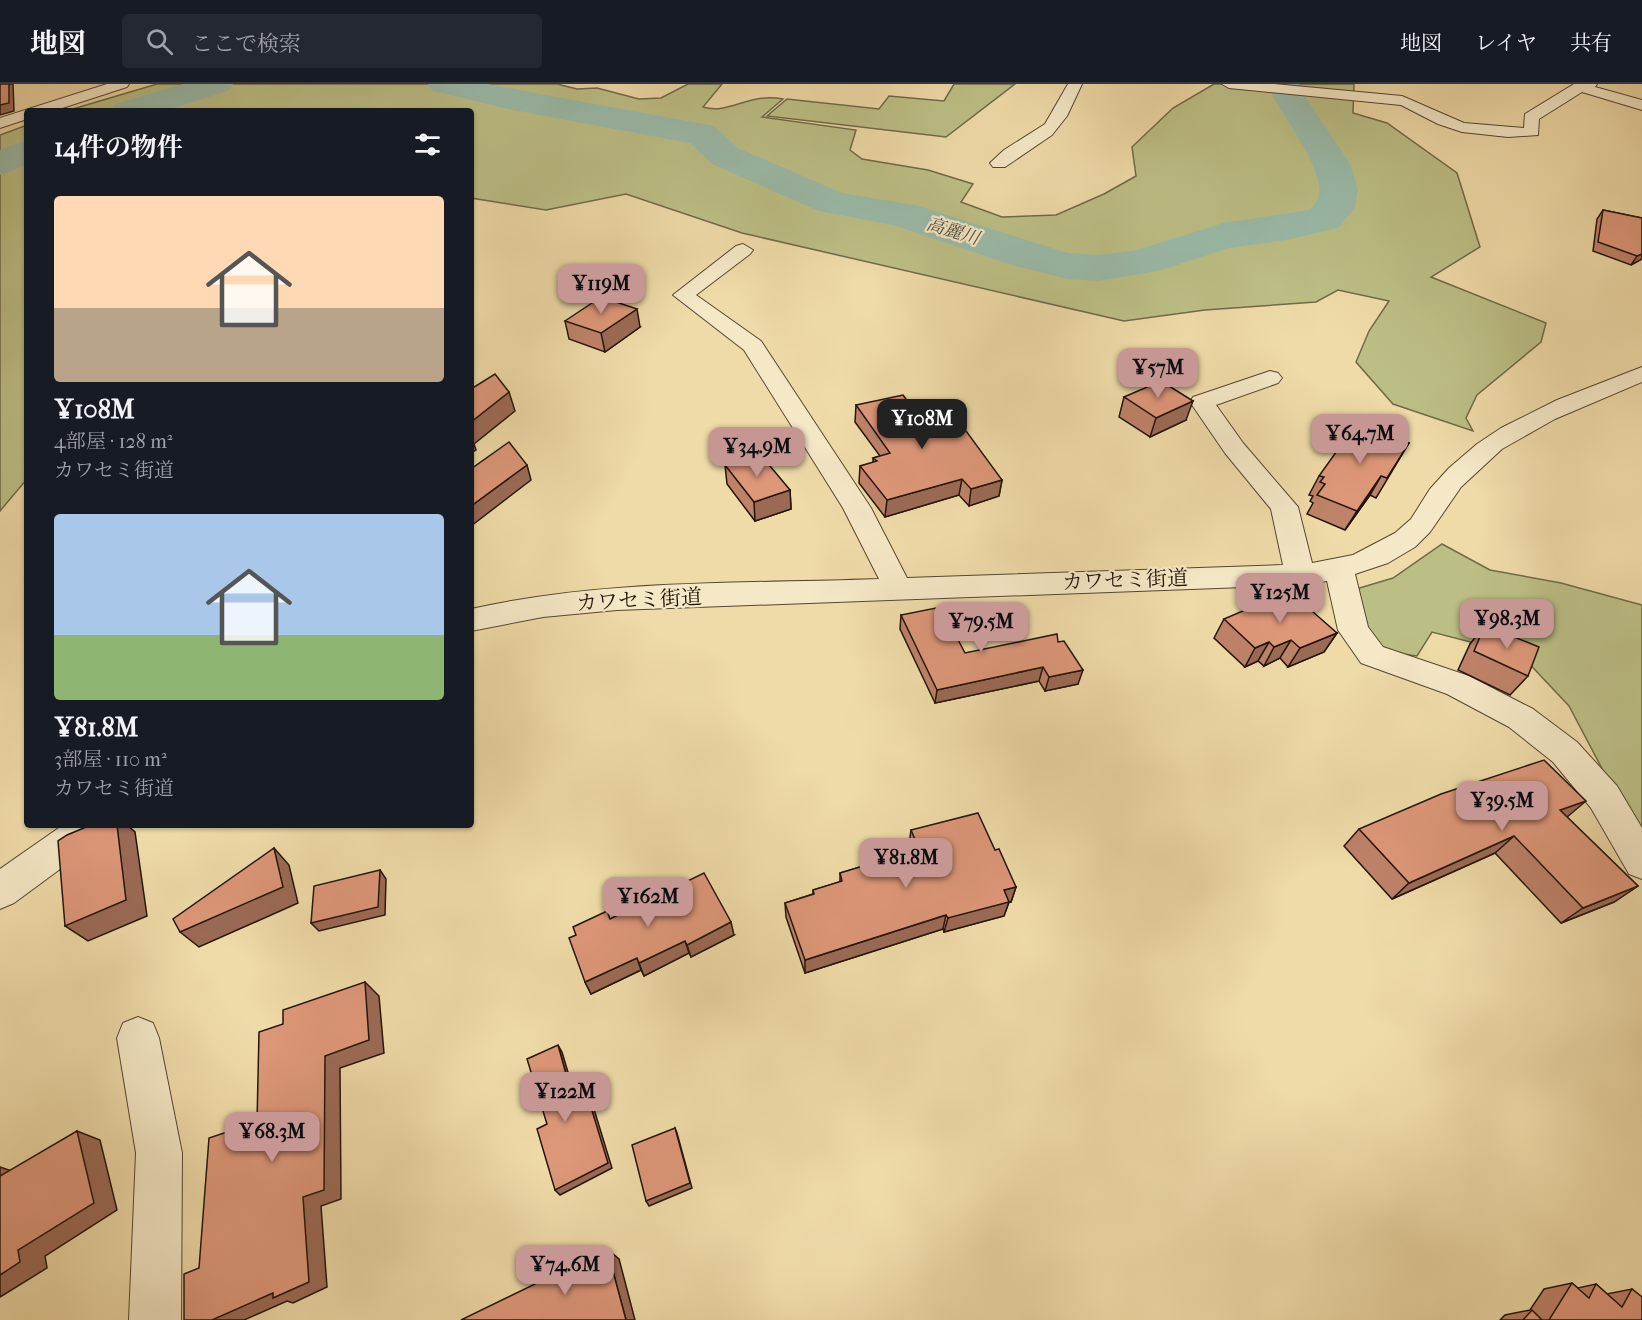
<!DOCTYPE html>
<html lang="ja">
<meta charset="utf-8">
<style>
:root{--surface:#171b24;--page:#242831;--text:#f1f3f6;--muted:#9ea1a6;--line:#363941;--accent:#c59692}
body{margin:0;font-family:"IM FELL French Canon","Noto Serif JP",serif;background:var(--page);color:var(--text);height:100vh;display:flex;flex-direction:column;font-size:22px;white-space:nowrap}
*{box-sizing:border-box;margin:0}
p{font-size:20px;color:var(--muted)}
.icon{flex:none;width:33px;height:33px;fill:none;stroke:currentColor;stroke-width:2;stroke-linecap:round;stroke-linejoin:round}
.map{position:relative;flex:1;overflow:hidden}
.side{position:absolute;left:24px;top:24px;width:450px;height:720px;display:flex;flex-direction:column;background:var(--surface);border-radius:6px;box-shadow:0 2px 4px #0004}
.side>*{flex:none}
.price{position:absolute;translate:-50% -51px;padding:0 14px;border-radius:12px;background:var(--accent);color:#111;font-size:20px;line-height:39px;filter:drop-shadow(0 2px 3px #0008)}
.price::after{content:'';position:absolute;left:50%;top:36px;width:18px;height:14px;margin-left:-9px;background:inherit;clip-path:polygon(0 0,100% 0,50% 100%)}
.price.current{background:#222;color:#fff}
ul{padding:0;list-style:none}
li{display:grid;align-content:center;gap:12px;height:318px;padding:0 30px}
li span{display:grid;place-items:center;height:186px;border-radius:6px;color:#555}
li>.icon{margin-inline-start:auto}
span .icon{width:108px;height:108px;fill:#fffc;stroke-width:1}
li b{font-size:26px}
h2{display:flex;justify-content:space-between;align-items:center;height:72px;padding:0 30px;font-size:26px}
header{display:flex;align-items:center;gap:36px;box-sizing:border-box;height:84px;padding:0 30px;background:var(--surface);border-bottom:2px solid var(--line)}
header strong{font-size:28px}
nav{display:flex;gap:33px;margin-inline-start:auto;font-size:21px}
.search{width:420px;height:54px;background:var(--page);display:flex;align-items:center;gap:15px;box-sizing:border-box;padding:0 21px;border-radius:6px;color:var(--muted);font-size:22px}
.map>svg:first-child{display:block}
</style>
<header>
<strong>地図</strong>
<div class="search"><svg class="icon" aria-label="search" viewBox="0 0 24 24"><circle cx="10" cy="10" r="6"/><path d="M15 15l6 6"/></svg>ここで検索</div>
<nav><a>地図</a><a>レイヤ</a><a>共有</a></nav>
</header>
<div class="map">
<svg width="1642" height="1236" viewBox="0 0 1642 1236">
<rect width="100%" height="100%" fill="#efdba8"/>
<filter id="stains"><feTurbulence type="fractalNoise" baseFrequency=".00333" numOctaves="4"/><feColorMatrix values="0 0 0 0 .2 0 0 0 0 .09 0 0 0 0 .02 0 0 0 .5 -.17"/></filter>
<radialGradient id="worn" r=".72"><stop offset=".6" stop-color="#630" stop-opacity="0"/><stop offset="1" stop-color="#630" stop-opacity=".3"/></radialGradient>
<g fill="#bcbf85" stroke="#6f6a48" stroke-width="1.5">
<path d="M 157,0 L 557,0 L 577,5 L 597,4 L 639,15 L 661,14 L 688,0 L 722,0 L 703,23 C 730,31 749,8 783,15 L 762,33 L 856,46 L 850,66 L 862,75 L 928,86 L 973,100 L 961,118 L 1002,133 L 1056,131 L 1104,110 L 1136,92 L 1132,63 L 1173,24 L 1214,0 L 1354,0 L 1353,29 L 1387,39 L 1457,89 L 1480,163 L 1431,193 L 1546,239 L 1541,258 L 1477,311 L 1466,334 L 1473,347 L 1393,320 L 1356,278 L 1369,247 L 1389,217 L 1338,206 L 1316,218 L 1205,226 L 1124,237 L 742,149 L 626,110 L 546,126 L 471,114 L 471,27 L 66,27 Z"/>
<polygon points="954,0 1015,0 946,53 767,32 787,15 879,25 889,12 944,17"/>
<polygon points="27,41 27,395 0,427 0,51"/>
<polygon points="1442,460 1490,486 1561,499 1642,521 1642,751 1607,694 1569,622 1521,571 1432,548 1417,572 1381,567 1364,544 1356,505 1393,494"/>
</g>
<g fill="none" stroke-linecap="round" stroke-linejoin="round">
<g fill="#9abbaa" fill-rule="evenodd">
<polygon points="183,0 233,0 228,7 163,27 111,27 116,20"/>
<path d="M 428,0 L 487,0 L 714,42 L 738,64 L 842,109 L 915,121 L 1068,169 L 1098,171 L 1137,166 L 1223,139 L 1310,126 C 1315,121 1320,113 1319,105 C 1319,76 1279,29 1267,0 L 1299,0 L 1307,16 L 1349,78 L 1358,105 L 1355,123 L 1338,144 L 1286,156 L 1229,164 L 1158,187 L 1098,197 L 1068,195 L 1012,181 L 893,141 L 819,127 L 712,80 L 690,59 L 513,26 L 433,7 Z"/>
<polygon points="27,56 27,81 0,91 0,66"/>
</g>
<defs>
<g id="minor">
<polygon points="107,0 129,0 127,3 53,27 27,27 27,35 0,44 0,34"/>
<polygon points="1068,0 1082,0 1067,32 1052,51 1005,83 993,83 990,79 1004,66 1045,40"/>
<polygon points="1222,0 1274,0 1402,12 1464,39 1524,44 1525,30 1574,0 1597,0 1595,3 1642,16 1642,26 1582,8 1539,35 1538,51 1508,53 1462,48 1438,40 1401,21 1229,4"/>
<path d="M 743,160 L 753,166 L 750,170 L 696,211 L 761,257 L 871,424 L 907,494 L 1283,481 L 1271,425 L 1225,369 L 1190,318 L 1193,313 L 1270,287 L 1278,289 L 1282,294 L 1278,299 L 1216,321 L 1243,359 L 1298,423 L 1312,479 L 1353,471 L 1395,449 L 1411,435 L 1430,405 L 1449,384 L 1477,360 L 1501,344 L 1557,316 L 1642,283 L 1642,298 L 1555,335 L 1502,365 L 1461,403 L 1430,448 L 1415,463 L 1388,479 L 1355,490 L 1368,543 L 1383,563 L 1469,592 L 1533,625 L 1577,658 L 1617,702 L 1642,744 L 1642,795 L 1629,790 L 1591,724 L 1553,678 L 1509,643 L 1447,610 L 1361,579 L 1338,546 L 1327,497 L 1300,501 L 617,526 L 543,533 L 471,547 L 471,525 C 604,495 743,500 879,495 L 843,424 L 744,266 L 673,211 L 736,162 Z"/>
<polygon points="63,741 110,741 105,752 14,819 0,825 0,785"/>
<polygon points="138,933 153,939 159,954 182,1069 181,1236 129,1236 136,1069 117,954 123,939"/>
</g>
</defs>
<use href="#minor" stroke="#554632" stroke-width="2"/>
<use href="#minor" fill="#f5e8c6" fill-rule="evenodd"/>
</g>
<g fill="#be8268" stroke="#22150a" stroke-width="1.5">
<polygon points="1603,126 1642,134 1642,175 1631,181 1593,167 1597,135"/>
<polygon points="565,237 640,243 605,268 569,255"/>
<polygon points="1124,313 1186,336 1150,353 1119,333"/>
<polygon points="856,321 918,331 1002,396 999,412 969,422 959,411 885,433 859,399 860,382 873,379 873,374 880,372 855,338"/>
<polygon points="1389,352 1409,359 1376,414 1370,411 1345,446 1307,430 1313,419 1310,417 1313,412 1309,411 1319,392"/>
<polygon points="725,381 790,406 791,425 755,437 727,400"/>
<polygon points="1293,524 1337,549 1324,568 1288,583 1280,574 1264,582 1258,577 1245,583 1214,554 1224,535"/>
<polygon points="901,531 965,569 1058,558 1078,600 1045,607 1039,597 935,619 900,545"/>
<polygon points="1485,541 1528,592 1510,611 1458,586 1470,560"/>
<polygon points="1567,733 1638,802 1614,818 1561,839 1495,769 1392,815 1344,762 1359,745"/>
<polygon points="911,746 995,766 1016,803 1011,818 1009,818 1004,832 944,848 943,845 805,889 786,833 785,819 813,810 813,806 840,798 840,789 911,768 909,761"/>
<polygon points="610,835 734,851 691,873 689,869 644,892 641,886 591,910 585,898"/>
<polygon points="1572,1199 1578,1204 1596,1200 1607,1210 1632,1205 1642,1236 1500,1236 1505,1231 1530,1226 1544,1205"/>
</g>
<g fill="#9b6a55" stroke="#22150a" stroke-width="1.5">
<polygon points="9,0 13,0 14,27 0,31 0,21"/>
<polygon points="1642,170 1642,175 1631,181 1637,172"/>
<polygon points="637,225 640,243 605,268 601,249"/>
<polygon points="509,308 515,327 474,360 476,366 471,369 471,338"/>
<polygon points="1193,317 1186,336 1150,353 1156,334"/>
<polygon points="527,381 531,396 471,442 471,422"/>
<polygon points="1381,392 1370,411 1345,446 1357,427"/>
<polygon points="962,395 959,411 885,433 887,416"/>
<polygon points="1002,396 999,412 969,422 971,405"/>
<polygon points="790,406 791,425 755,437 754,418"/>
<polygon points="1337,549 1324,568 1288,583 1300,564"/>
<polygon points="1291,556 1280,574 1264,582 1274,563"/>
<polygon points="1269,558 1258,577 1245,583 1255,564"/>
<polygon points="1043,583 1039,597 935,619 937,606"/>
<polygon points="1083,586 1078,600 1045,607 1049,593"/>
<polygon points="1586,717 1566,734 1560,726"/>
<polygon points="117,741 127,741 135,748 147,832 88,857 65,842"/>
<polygon points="1514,752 1495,769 1392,815 1409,799"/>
<polygon points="274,764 289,781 298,819 199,863 180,848"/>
<polygon points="380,786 386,795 385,831 319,847 311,839"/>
<polygon points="1638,802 1614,818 1561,839 1583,824"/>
<polygon points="1016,803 1011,818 1009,818 1004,832 944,848 948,834 1004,806"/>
<polygon points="946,831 943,845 805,889 805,876"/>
<polygon points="731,838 734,851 691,873 687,861"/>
<polygon points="685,857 689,869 644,892 639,879"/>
<polygon points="637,874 641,886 591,910 585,898"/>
<polygon points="365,898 379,912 384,969 340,984 341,1115 321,1122 327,1203 293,1219 287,1217 244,1236 212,1236 325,972"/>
<polygon points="558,961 562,968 581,1032 576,1026"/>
<polygon points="590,1020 594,1025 612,1084 560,1111 555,1106"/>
<polygon points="675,1044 677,1049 692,1104 649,1122 646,1117"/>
<polygon points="77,1047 100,1056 117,1126 45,1172 47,1184 0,1213 0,1191"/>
<polygon points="0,1083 23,1091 0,1092"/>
<polygon points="607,1165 619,1175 635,1236 626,1236"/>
</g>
<g fill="#dd9779" stroke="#22150a" stroke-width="1.5">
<polygon points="0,0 9,0 9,19 0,21"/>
<polygon points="1603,126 1642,134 1642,170 1637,172 1598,158"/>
<polygon points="601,213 637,225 601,249 565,237"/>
<polygon points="495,290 509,308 471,338 471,305"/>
<polygon points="1161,297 1193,317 1156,334 1124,313"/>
<polygon points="903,311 918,331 950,325 1002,396 971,405 962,395 887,416 860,382 877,377 873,374 890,369 856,321"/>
<polygon points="1359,336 1389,352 1409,359 1387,394 1381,392 1357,427 1317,411 1325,400 1320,398 1324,393 1319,392"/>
<polygon points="509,358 527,381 471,422 471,385"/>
<polygon points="760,370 790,406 754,418 725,381"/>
<polygon points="1278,512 1293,524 1304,520 1337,549 1300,564 1291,556 1274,563 1269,558 1255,564 1224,535"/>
<polygon points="941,523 965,569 1057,550 1058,558 1064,557 1083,586 1049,593 1043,583 937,606 901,531"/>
<polygon points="1485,541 1539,563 1528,592 1474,567"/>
<polygon points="1544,676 1586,717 1560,726 1638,802 1583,824 1514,752 1409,799 1359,745 1441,710"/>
<polygon points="978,729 995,766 999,765 1016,803 1004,806 1009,818 948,834 946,831 805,876 785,819 814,810 813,806 842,797 840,789 919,765 911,746"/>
<polygon points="91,741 117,741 126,816 65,842 58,757 67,751"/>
<polygon points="274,764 283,803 180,848 173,835"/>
<polygon points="380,786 378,823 311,839 314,802"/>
<polygon points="704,789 731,838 687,861 685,857 639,879 637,874 585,898 569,854 576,851 573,843 607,827 610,835"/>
<polygon points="365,898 369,956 325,972 324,1106 303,1113 309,1198 273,1214 273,1209 212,1236 184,1236 184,1190 199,1184 209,1054 257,1038 259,948 283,940 283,926"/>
<polygon points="558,961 576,1026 590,1020 608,1079 555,1106 537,1045 547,1040 527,975"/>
<polygon points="675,1044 690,1099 646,1117 632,1061"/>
<polygon points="77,1047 94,1119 18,1166 20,1178 0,1191 0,1092"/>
<polygon points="607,1165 626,1236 461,1236"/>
<polygon points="1572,1199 1589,1214 1596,1200 1622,1223 1632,1205 1642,1213 1642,1236 1549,1236"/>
<polygon points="1532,1226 1542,1236 1523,1236"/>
</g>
<g text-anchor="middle" stroke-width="4.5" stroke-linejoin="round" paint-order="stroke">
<g font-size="18" font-style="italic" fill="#4c4f42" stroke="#f5e8c6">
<text transform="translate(953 147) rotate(17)" y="6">高麗川</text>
</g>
<g font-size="21" fill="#22150a" stroke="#f5e8c6">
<text transform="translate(1125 496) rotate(-2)" y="7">カワセミ街道</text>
<text transform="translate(639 516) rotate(-3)" y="7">カワセミ街道</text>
</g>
</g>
<rect width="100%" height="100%" filter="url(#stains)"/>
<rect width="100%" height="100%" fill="url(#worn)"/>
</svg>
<b class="price" style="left:601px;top:231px">¥119M</b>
<b class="price" style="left:1158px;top:315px">¥57M</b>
<b class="price current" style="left:922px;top:366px">¥108M</b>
<b class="price" style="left:1360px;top:381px">¥64.7M</b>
<b class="price" style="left:757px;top:394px">¥34.9M</b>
<b class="price" style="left:1280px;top:540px">¥125M</b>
<b class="price" style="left:1507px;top:566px">¥98.3M</b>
<b class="price" style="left:981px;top:569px">¥79.5M</b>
<b class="price" style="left:1502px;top:748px">¥39.5M</b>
<b class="price" style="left:906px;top:805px">¥81.8M</b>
<b class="price" style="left:648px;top:844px">¥162M</b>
<b class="price" style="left:565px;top:1039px">¥122M</b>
<b class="price" style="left:272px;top:1079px">¥68.3M</b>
<b class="price" style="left:565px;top:1212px">¥74.6M</b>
<section class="side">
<h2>14件の物件<svg class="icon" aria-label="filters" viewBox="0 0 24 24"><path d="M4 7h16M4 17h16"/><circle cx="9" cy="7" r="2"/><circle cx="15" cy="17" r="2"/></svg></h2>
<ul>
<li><span style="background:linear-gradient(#ffd9b3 60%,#b9a48a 0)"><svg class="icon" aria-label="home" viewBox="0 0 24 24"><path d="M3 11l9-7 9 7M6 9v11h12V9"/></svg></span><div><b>¥108M</b><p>4部屋 · 128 m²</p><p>カワセミ街道</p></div></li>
<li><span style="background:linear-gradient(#a9c7e8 65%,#8fb573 0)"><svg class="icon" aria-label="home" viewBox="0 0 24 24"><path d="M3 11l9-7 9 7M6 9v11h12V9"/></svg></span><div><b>¥81.8M</b><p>3部屋 · 110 m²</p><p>カワセミ街道</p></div></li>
</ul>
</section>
</div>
